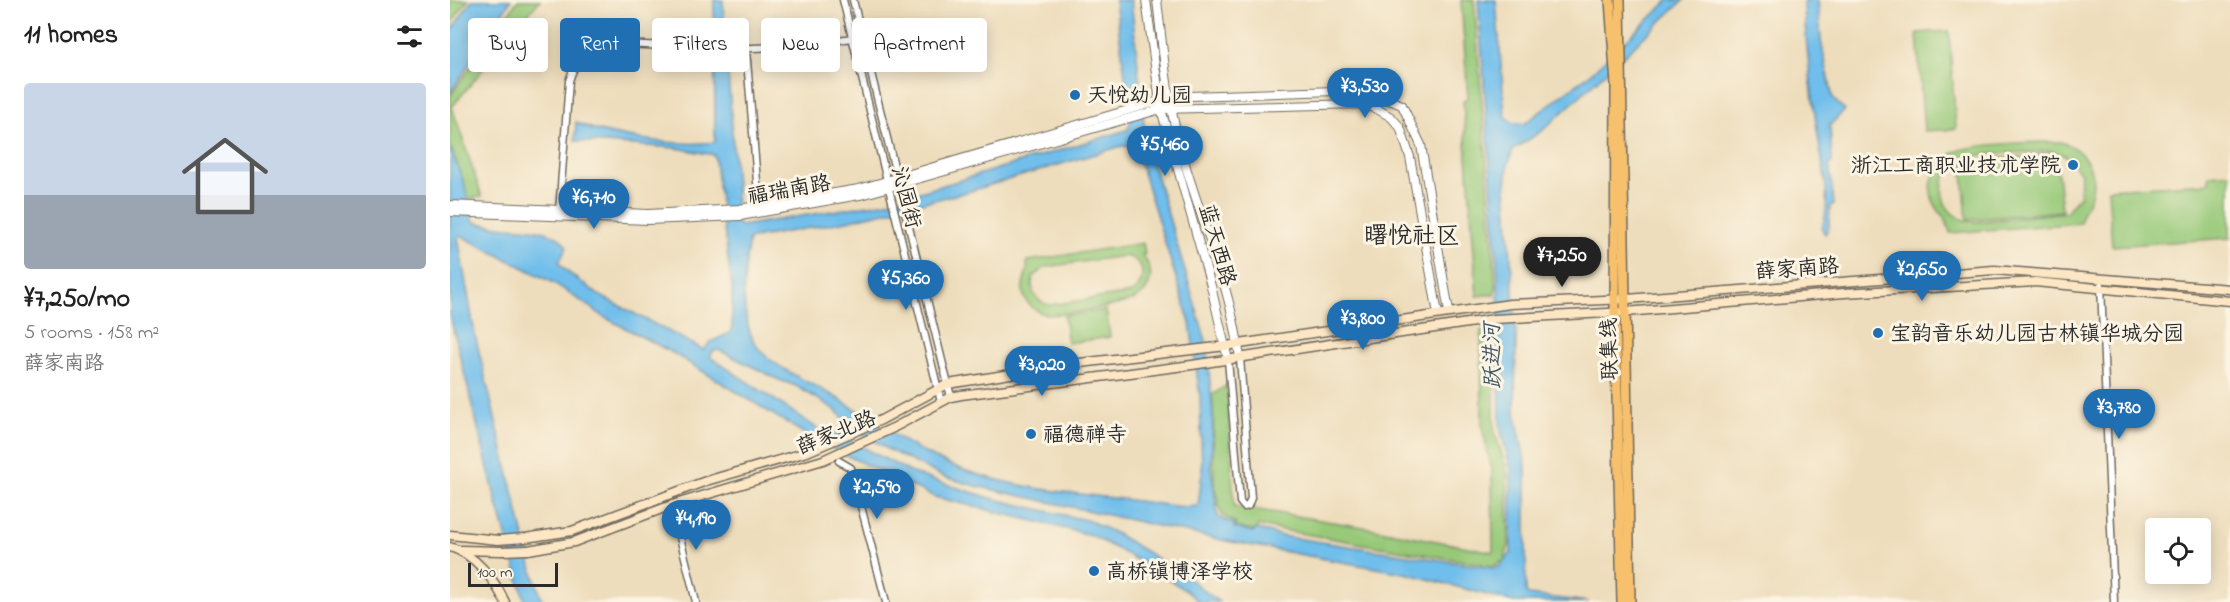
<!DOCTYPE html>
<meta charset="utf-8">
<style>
:root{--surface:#fff;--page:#f6f6f6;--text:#222;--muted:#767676;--line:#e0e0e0;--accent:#1f6fb2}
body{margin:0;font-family:"Indie Flower","LXGW WenKai TC",sans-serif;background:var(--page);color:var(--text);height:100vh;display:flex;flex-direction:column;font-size:22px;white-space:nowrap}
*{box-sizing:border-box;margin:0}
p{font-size:20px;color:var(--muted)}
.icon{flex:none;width:33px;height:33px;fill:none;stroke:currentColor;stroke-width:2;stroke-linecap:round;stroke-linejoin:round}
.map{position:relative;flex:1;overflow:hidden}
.sheet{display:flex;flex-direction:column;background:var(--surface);width:450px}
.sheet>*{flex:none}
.top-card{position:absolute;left:18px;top:18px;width:570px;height:54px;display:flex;gap:12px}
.fabs{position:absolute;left:1695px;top:518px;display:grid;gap:12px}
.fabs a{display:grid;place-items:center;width:66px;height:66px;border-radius:6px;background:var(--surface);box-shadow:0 3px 15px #0003;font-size:30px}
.scale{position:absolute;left:18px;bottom:15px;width:90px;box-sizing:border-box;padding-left:6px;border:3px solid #2b2b2b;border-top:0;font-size:16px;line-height:21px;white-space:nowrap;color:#2b2b2b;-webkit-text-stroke:4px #fcf5e5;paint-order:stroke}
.price{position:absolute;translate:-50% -51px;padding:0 14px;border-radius:21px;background:var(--accent);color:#fff;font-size:20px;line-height:39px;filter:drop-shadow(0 2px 3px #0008)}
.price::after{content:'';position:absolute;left:50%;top:36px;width:18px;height:14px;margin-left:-9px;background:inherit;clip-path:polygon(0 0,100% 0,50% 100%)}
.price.current{background:#222;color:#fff}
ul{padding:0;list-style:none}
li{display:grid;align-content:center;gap:12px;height:318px;padding:0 24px}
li+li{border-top:2px solid var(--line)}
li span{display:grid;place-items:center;height:186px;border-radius:6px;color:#555}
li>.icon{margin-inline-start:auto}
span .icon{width:108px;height:108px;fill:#fffc;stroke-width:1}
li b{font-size:26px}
h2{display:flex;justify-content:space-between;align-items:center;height:72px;padding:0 24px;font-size:26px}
.pill{padding:0 21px;border-radius:6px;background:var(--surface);box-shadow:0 3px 15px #0003;font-size:21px;line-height:54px}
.pill.current{background:var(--accent);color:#fff}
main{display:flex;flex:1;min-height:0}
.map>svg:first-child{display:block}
</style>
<main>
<section class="sheet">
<h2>11 homes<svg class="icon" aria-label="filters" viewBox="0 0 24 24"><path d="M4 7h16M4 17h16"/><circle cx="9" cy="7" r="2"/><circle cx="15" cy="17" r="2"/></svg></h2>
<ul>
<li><span style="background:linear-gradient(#c9d6e8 60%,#9aa5b1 0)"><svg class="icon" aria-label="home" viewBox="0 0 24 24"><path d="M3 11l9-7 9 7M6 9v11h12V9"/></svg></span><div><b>¥7,250/mo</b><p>5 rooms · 158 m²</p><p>薛家南路</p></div></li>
</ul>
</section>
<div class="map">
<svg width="1780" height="602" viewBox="0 0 1780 602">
<rect width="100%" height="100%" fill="#fcf5e5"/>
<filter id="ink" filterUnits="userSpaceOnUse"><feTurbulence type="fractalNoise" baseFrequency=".0167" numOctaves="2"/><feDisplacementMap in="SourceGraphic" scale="12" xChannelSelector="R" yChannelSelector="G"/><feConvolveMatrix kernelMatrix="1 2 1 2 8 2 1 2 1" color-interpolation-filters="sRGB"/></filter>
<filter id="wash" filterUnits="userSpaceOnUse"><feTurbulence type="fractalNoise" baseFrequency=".008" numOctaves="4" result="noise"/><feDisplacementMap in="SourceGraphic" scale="24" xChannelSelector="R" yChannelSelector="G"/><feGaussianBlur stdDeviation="1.35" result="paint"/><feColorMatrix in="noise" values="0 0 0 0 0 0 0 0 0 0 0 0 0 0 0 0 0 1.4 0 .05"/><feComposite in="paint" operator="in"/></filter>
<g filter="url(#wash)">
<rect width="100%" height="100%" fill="#eeddbc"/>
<g fill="#97c978" stroke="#617a52" stroke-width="1.5" fill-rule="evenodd">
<polygon points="0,0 18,0 0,25"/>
<polygon points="68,0 90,0 2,107 32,197 17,199 14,183 0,145 0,96"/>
<polygon points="1011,0 1024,0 1046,287 1044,294 1027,296 1013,100 1018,98"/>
<polygon points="1499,31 1506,129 1474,131 1467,33"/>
<path d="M 1611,142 C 1635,149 1649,174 1640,198 C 1636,209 1630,211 1631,223 L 1500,233 C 1499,218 1483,210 1481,193 C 1480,177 1490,159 1505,152 C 1524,143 1589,142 1611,142 ZM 1600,151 L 1615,155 L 1631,173 L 1630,195 L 1616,212 L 1525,222 C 1512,221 1500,215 1495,203 C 1488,187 1495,167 1512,159 C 1529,152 1579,153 1600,151 Z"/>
<polygon points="1606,153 1612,211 1517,220 1512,162"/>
<polygon points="1780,173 1780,238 1662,246 1658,189 1759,183 1759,175"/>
<path d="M 693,243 L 695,254 L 692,255 C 706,272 703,290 683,300 C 671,305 607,317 595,314 C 586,312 578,305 574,297 C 569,283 580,273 577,261 ZM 674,256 C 695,259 698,281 682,293 L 600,305 C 586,302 580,292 583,277 L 596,267 Z"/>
<polygon points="656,310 660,337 618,343 614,316"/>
<path d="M 1031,331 L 1045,331 L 1044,429 L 1057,472 L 1059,545 L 1054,561 L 1043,566 L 808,526 L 804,531 L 785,527 L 786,523 L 772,515 C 757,472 767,437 762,395 L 777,385 L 784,506 L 919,528 L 1043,552 L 1042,470 L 1032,427 Z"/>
</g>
<g fill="#70beeb" stroke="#4e748b" stroke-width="1.5" fill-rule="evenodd">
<polygon points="22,0 61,0 0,93 0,32"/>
<path d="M 264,0 L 273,0 L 286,187 L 286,221 L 290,226 L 437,202 L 677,130 L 681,121 L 665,0 L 681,0 L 696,141 L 756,341 L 763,412 L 761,468 L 768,517 L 784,524 L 784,528 L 804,532 L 806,529 L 832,536 L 1043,568 L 1049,567 L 1061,553 L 1061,471 L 1050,426 L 1048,277 L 1028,0 L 1046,0 L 1055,116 L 1063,123 L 1074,124 L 1140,74 L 1219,0 L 1234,0 L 1092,131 L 1063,150 L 1058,165 L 1056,187 L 1066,334 L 1065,412 L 1076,465 L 1076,591 L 1078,595 L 1139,602 L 1064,602 L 959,574 L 776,541 L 526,486 L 494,477 L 437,449 L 398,423 L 383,408 L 346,386 L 329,380 L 269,350 L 263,351 L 260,357 L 370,430 L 386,433 L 462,473 L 486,481 L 544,499 L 640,521 L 665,533 L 733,574 L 769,602 L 749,602 L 737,591 L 691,562 L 641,535 L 485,497 L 391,453 L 360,437 L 223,353 L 156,318 L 104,283 L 11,236 L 8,238 L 25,335 L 82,570 L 93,602 L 75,602 L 46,500 L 0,316 L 0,147 L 14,183 L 23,221 C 45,232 102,220 117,247 L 109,262 C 113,272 138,285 147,294 L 254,350 L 260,342 L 280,333 L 282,327 L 282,288 L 264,155 L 226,148 L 125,141 L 126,122 C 153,137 233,147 265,142 ZM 672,146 L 683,147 L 687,153 L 740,323 L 750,397 L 752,472 L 748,506 C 726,509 695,501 672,499 C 608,492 545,486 487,459 C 450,442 417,415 382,395 C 361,383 316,364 304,342 C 289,312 294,271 299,239 L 397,221 L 517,192 Z"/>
<path d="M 1354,0 L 1368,0 L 1371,41 L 1383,99 L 1395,110 L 1380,125 L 1382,163 L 1379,165 L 1384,204 L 1380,206 L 1379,227 L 1375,234 L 1372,229 C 1383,194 1371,163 1367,129 C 1361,87 1355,43 1354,0 Z"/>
</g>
</g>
<g filter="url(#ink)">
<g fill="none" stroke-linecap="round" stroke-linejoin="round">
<defs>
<g id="minor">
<polyline points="393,0 491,402"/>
<polyline points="403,0 501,397"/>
<polyline points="296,48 309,206"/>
<path d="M 109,212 L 119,81 C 123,68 130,56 143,50 C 167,38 232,49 261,49 C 308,49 356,46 402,38"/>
<polyline points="1651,285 1664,602"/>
<polyline points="778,360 790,502 794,507 798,506 801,498 790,358"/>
<polyline points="389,461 401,468 436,602"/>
<polyline points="222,505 246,602"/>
</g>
<g id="tertiary">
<polyline points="696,0 711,109 761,286 778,360"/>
<path d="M 707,0 C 713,50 717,101 731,150 C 750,219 781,286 790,358"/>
<polyline points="0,205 198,214 289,209 409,189 709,101 740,96 914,90 952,105 971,145 999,312"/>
<polyline points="0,212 198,220 290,216 415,194 711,109 909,104 927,109 941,117 950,127 960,157 988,314"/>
</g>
<g id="secondary">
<polyline points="0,535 48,540"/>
<polyline points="75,538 122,531 256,481 357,452 431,420 498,384 630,363 776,346 1060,304 1177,299 1544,270 1780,289"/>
<path d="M 0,547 C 25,554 44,579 55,602"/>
<polyline points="11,550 51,551"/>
<polyline points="78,550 124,542 222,505 373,460 443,428 501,397 511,395 742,365 1044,319 1176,312 1394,293 1585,282 1780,301"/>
</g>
<g id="primary">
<polyline points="1160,0 1166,85 1165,312 1172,602"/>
<polyline points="1170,0 1180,602"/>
</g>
</defs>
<use href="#minor" stroke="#6f695e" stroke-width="9"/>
<use href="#tertiary" stroke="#6f695e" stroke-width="10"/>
<use href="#secondary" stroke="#6f695e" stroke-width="11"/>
<use href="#primary" stroke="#6f695e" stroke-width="12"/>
<use href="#minor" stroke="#fff" stroke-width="6"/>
<use href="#tertiary" stroke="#fff" stroke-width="8"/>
<use href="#secondary" stroke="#fce6c4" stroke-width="8"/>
<use href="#primary" stroke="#f7c06c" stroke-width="9"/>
<defs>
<g id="secondary-bridge">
<polyline points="48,540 75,538"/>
<polyline points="51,551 78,550"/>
</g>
</defs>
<use href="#secondary-bridge" stroke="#6f695e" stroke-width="11" stroke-linecap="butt"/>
<use href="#secondary-bridge" stroke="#fce6c4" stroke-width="8"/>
</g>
</g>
<g fill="#1f6fb2" stroke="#fcf5e5" stroke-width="2">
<circle cx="625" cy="95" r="6"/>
<circle cx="1623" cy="165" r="6"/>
<circle cx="1428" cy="333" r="6"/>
<circle cx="581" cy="434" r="6"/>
<circle cx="644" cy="571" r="6"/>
</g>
<g text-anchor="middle" stroke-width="6" stroke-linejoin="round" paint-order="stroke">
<g font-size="21" fill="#2b2b2b" stroke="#fcf5e5" text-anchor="start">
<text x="637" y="102">天悦幼儿园</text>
<text x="1611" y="172" text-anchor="end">浙江工商职业技术学院</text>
<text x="1440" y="340">宝韵音乐幼儿园古林镇华城分园</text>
<text x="593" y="441">福德禅寺</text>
<text x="656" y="578">高桥镇博泽学校</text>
</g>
<g font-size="21" fill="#2b2b2b" stroke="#fcf5e5">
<text transform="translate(339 189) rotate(-10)" y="7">福瑞南路</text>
<text transform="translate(457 197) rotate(76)" y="7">沁园街</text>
<text transform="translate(768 245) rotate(74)" y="7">蓝天西路</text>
<text transform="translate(1347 268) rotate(-4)" y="7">薛家南路</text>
<text transform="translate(1159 349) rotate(-91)" y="7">联集线</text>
<text transform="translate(386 432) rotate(-22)" y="7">薛家北路</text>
</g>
<g font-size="22" font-style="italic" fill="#405765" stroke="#fcf5e5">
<text transform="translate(1041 356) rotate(-91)" y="8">跃进河</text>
</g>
<g font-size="24" fill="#2b2b2b" stroke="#fcf5e5">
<text x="962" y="243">曙悦社区</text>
</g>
</g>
</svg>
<div class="fabs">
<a><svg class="icon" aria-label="locate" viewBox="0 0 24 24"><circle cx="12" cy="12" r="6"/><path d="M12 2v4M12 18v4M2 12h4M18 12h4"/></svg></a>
</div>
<div class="scale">100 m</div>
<b class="price" style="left:915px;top:119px">¥3,530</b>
<b class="price" style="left:715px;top:177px">¥5,460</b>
<b class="price" style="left:144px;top:230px">¥6,710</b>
<b class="price current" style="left:1112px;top:288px">¥7,250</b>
<b class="price" style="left:1472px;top:302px">¥2,650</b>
<b class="price" style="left:456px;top:311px">¥5,360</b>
<b class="price" style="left:913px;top:351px">¥3,800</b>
<b class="price" style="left:592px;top:397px">¥3,020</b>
<b class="price" style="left:1669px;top:440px">¥3,780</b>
<b class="price" style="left:427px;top:520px">¥2,590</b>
<b class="price" style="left:246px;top:551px">¥4,190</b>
<div class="top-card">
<a class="pill">Buy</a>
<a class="pill current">Rent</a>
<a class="pill">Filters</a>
<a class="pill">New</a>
<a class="pill">Apartment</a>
</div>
</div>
</main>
